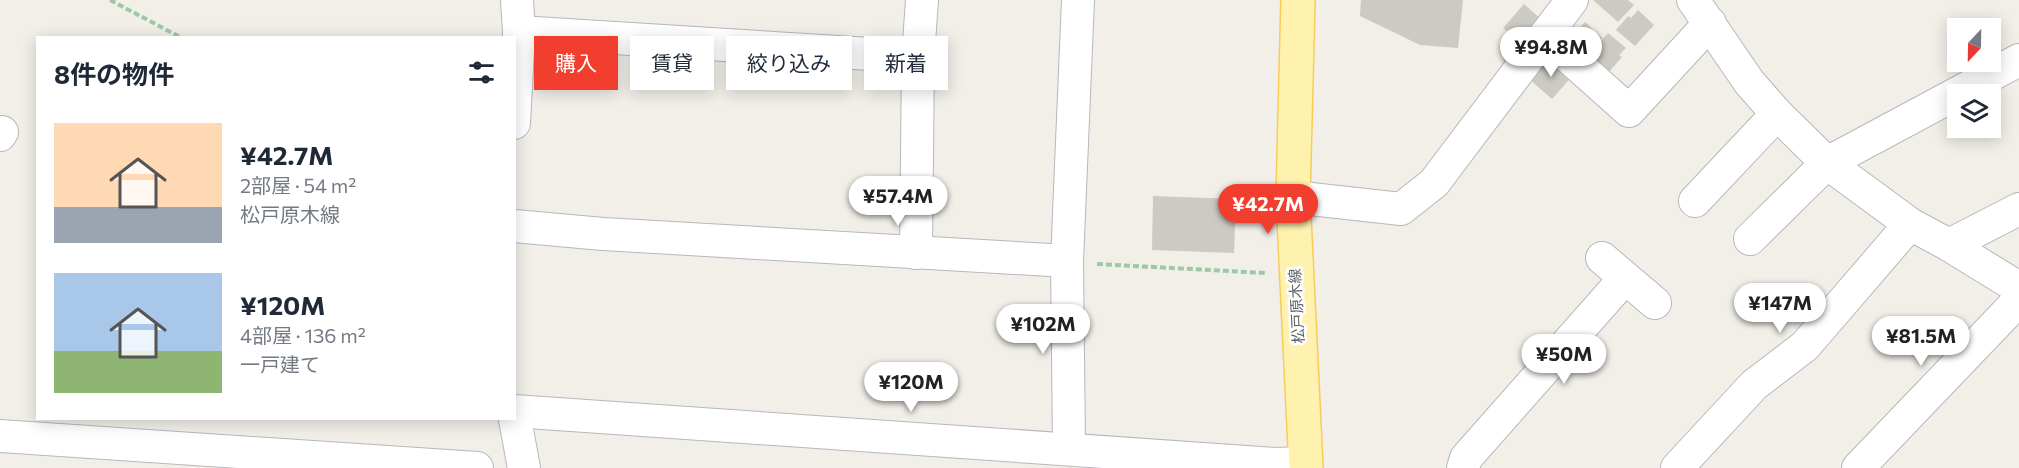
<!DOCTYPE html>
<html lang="ja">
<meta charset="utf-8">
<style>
:root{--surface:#fff;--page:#f6f6f7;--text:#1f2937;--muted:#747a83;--accent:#f13e2e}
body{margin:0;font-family:Commissioner,"Noto Sans JP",sans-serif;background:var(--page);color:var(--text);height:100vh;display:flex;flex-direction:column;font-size:22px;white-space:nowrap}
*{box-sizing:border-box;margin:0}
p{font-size:20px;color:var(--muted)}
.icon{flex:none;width:33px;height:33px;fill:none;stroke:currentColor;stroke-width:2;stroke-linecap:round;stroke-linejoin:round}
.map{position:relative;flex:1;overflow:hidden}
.panel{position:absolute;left:36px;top:36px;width:480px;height:384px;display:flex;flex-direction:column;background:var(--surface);border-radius:0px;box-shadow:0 3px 15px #0003}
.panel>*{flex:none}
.top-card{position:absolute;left:534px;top:36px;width:570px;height:54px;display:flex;gap:12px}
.needle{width:39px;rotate:202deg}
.tools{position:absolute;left:1947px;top:18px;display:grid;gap:12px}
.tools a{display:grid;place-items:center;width:54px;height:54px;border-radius:0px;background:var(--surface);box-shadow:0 3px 15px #0003;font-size:30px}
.price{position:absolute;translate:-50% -51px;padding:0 14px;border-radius:21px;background:#fff;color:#222;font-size:20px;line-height:39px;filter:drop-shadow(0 2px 3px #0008)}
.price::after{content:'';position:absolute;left:50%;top:36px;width:18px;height:14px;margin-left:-9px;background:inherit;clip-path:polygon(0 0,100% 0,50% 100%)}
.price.current{background:var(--accent);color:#fff}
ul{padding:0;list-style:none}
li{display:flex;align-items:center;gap:18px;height:150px;padding:0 18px}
li span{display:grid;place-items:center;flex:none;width:168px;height:120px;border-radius:0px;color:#555}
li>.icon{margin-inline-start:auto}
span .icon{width:72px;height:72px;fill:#fffc;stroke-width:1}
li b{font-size:26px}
h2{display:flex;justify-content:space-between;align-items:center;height:72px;padding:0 18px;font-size:26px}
.chip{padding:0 21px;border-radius:0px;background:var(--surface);box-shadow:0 3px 15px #0003;font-size:21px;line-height:54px}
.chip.current{background:var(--accent);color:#fff}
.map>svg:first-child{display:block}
</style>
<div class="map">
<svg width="2019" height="468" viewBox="0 0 2019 468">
<rect width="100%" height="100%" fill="#f1efe8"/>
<g fill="#cccac4">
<polygon points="1361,0 1463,0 1458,48 1420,45 1360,16"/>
<polygon points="1593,0 1628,0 1634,5 1618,22"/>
<polygon points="1524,4 1543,21 1524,45 1503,28"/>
<polygon points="1638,10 1654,25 1635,46 1616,30 1628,16 1631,18"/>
<polygon points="1585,22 1602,38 1585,56 1560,33 1569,24 1577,31"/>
<polygon points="1608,33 1626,48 1619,55 1622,57 1608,73 1588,56"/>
<polygon points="1548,59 1574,74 1552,99 1530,80"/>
<polygon points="1153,196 1236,199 1234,253 1152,250"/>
</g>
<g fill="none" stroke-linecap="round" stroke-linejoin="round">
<defs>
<g id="minor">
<polyline points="1693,0 1749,82 1777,114 1827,163 1910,224 1949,245 2019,288"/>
<polyline points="519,32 918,57"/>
<polyline points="1545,36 1629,111 1710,23"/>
<polyline points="514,123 519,32 517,0"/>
<polyline points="0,135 2,132"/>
<polyline points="1293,197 1401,209 1434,183 1572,0"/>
<polyline points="1695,201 1777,114"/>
<polyline points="514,226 603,234 1067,261 1078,0"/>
<polyline points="1750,239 1827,163 2019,60"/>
<polyline points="1949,245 2019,209"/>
<polyline points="916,253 918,57 922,0"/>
<polyline points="1602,258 1655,303"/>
<polyline points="1067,261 1069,448"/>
<polyline points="514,411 1276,464 1305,463"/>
<polyline points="514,414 524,468"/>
<polyline points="0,436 477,468"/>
<polyline points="1463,468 1466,458 1625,278"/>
<polyline points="1677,468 1754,385 1805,346 1910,224"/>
<polyline points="1858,468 2019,300"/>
</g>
<polyline id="major" points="1298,0 1293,197 1306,468"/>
</defs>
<use href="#minor" stroke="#b5b8bc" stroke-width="34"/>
<use href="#major" stroke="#f8cc5a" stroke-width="36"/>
<g stroke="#9bc9a8" stroke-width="4" stroke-dasharray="6 3" stroke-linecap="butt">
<polyline points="110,0 182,38"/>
<polyline points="1097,264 1266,273"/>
</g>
<use href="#minor" stroke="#fff" stroke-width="32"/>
<use href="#major" stroke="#fff2af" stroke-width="33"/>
</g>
<g text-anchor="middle" stroke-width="5" stroke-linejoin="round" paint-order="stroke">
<g font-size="15" fill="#5f6368" stroke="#fff">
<text transform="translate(1297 306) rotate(-93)" y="5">松戸原木線</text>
</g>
</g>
</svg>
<div class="tools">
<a><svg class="needle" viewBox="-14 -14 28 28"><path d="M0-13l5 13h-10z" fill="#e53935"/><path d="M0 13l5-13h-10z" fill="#747a83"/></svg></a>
<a><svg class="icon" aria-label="layers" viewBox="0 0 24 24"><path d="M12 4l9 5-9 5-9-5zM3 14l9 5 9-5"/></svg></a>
</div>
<b class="price" style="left:1551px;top:78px">¥94.8M</b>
<b class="price" style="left:898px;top:227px">¥57.4M</b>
<b class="price current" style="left:1268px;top:235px">¥42.7M</b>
<b class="price" style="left:1780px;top:334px">¥147M</b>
<b class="price" style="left:1043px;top:355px">¥102M</b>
<b class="price" style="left:1921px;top:367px">¥81.5M</b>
<b class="price" style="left:1564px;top:385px">¥50M</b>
<b class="price" style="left:911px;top:413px">¥120M</b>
<div class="top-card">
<a class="chip current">購入</a>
<a class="chip">賃貸</a>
<a class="chip">絞り込み</a>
<a class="chip">新着</a>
</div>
<section class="panel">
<h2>8件の物件<svg class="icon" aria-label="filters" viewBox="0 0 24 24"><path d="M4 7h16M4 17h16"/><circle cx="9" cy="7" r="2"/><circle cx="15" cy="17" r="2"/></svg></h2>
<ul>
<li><span style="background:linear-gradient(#ffd9b3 70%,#9aa5b1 0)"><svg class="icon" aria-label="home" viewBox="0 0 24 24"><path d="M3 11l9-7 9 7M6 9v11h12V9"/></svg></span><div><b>¥42.7M</b><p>2部屋 · 54 m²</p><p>松戸原木線</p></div></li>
<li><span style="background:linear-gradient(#a9c7e8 65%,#8fb573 0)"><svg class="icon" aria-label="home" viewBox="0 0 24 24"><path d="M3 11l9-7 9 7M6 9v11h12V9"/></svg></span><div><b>¥120M</b><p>4部屋 · 136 m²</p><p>一戸建て</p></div></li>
</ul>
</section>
</div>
